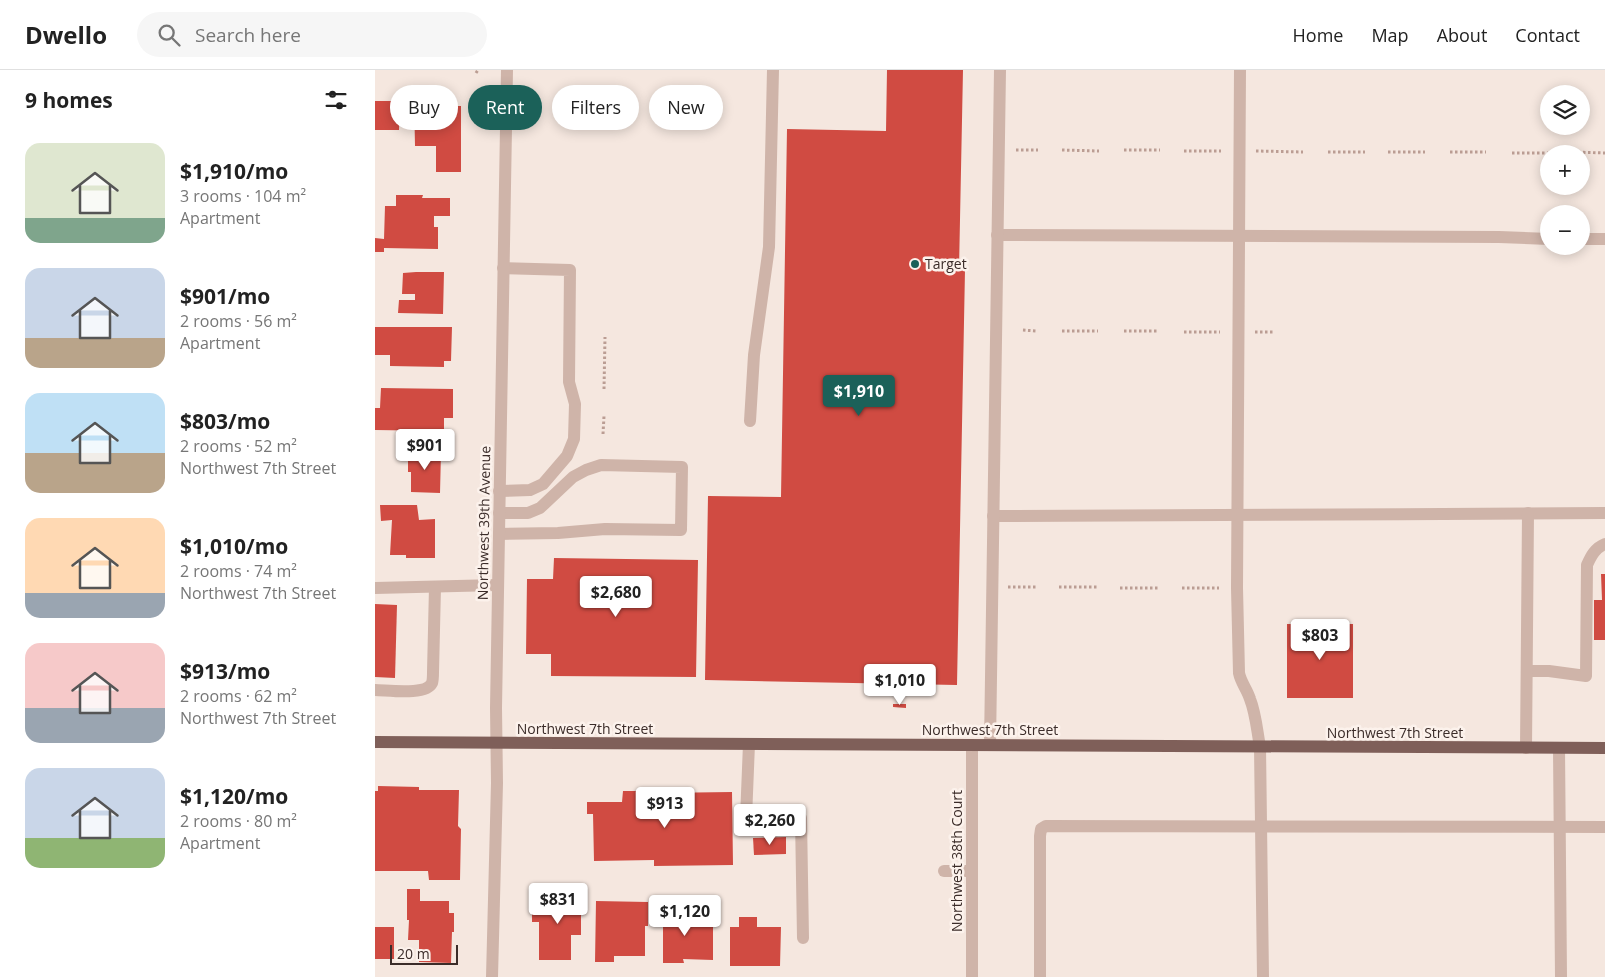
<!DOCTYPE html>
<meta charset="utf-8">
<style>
:root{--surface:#fff;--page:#f6f6f6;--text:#222;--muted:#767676;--line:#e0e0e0;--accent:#1b6159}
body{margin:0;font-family:"Open Sans",sans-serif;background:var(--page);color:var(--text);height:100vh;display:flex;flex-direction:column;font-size:19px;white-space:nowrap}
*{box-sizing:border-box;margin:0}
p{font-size:16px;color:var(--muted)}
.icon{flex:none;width:28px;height:28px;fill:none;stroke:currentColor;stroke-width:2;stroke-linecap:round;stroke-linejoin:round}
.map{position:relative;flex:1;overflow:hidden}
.side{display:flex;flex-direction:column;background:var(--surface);width:375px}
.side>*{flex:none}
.hud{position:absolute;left:15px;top:15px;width:475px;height:45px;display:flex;gap:10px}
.tools{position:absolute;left:1165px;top:15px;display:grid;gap:10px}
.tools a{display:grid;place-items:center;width:50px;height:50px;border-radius:50%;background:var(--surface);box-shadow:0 2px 12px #0003;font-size:25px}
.scale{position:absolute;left:15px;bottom:12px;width:68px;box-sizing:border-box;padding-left:5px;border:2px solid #3b2c29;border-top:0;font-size:14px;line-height:18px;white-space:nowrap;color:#3b2c29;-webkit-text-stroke:4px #fcf2ec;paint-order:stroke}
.price{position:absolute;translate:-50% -42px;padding:0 11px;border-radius:5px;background:#fff;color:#222;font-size:16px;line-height:32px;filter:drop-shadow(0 1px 2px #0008)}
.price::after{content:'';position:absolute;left:50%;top:30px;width:15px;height:11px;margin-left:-8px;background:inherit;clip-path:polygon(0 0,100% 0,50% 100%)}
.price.on{background:var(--accent);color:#fff}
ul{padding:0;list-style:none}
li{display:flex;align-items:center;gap:15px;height:125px;padding:0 25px}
li span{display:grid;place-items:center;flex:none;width:140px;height:100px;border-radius:15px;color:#555}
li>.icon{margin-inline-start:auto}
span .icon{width:60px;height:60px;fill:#fffc;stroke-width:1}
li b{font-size:21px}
h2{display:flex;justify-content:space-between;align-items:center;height:60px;padding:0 25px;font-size:21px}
.chip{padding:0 18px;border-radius:22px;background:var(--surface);box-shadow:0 2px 12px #0003;font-size:18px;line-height:45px}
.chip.on{background:var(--accent);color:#fff}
header{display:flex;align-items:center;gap:30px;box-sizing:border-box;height:70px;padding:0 25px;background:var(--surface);border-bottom:1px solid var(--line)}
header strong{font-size:24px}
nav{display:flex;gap:28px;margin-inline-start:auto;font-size:18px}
.search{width:350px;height:45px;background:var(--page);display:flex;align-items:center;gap:12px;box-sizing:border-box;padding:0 18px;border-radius:28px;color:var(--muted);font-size:19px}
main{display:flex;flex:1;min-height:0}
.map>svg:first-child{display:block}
</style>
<header>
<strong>Dwello</strong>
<div class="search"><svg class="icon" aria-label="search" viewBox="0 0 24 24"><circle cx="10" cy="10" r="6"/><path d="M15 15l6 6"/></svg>Search here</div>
<nav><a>Home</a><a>Map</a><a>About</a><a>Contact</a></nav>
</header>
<main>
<section class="side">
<h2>9 homes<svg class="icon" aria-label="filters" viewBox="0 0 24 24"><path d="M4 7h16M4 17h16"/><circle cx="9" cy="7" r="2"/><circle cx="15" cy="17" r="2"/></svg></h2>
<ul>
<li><span style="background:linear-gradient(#dfe7d0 75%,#7fa58c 0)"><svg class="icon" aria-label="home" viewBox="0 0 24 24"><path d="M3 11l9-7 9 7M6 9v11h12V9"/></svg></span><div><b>$1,910/mo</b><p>3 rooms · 104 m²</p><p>Apartment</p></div></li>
<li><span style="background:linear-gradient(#c9d6e8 70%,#b9a48a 0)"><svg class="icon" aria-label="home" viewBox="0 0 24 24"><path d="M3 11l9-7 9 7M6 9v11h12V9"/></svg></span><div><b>$901/mo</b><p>2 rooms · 56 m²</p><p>Apartment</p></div></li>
<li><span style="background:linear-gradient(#bfe0f5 60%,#b9a48a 0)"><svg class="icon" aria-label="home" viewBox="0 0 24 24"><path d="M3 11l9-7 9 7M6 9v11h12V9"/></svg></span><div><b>$803/mo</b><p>2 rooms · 52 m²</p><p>Northwest 7th Street</p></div></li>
<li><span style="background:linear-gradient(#ffd9b3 75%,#9aa5b1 0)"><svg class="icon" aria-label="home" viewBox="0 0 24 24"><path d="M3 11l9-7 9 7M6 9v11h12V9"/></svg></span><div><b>$1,010/mo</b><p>2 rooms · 74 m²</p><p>Northwest 7th Street</p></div></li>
<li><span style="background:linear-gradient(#f6c9c9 65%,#9aa5b1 0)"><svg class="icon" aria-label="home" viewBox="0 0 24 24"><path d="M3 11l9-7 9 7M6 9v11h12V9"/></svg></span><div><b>$913/mo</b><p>2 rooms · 62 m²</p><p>Northwest 7th Street</p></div></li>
<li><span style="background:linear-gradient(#c9d6e8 70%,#8fb573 0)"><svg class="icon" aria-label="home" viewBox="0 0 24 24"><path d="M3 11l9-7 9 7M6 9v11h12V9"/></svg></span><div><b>$1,120/mo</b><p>2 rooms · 80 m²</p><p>Apartment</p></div></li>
</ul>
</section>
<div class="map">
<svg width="1230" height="907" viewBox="0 0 1230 907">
<rect width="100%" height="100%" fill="#f5e7df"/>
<g fill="#d04b42">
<polygon points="512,0 588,0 584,200 590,200 582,615 330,610 333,426 406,427 412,59 511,61"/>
<polygon points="39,26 54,26 54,33 60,33 60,36 86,36 86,102 61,102 61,76 40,76"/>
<polygon points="0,31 25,31 24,60 0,60"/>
<polygon points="21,125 48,125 47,128 75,128 75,146 59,146 59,157 63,157 63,179 9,178 9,182 0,182 0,168 9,169 10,136 21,136"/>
<polygon points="41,202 69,202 68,244 23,243 24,230 40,230 40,224 27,224 28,203"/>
<polygon points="0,257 77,257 76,291 69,291 69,297 15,296 15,285 0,285"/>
<polygon points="6,318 78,319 78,348 69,348 69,361 0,360 0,338 5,338"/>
<polygon points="37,381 66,382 65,423 36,422 36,402 33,402 33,382"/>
<polygon points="5,435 42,435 44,450 60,449 60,488 31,488 31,485 15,485 17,450 6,451"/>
<polygon points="179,488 323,490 321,607 176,606 176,584 151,584 152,509 178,509"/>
<polygon points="1226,504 1230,504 1230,570 1219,570 1219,530 1227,530"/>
<polygon points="0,534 22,535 20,608 0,607"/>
<rect x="912" y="554" width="66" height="74"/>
<polygon points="518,634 531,634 531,638 518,637"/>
<polygon points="3,716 44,717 44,720 84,720 83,756 86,759 85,810 54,810 53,801 0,801 0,721 3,721"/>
<polygon points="248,721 266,721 266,732 283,731 283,723 357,722 358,795 279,796 279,790 219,791 218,744 212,744 212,732 247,732"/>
<polygon points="411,767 411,784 379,785 378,768"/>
<polygon points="32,819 45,819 45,831 74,831 74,843 79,843 79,862 77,862 76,893 44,892 44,870 33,870 34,850 32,850"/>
<polygon points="169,823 206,823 206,865 196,865 196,890 164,890 164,852 157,852 157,835 169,835"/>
<polygon points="221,831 273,832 273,856 270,856 270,886 239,886 239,892 220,892"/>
<polygon points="288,836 315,836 315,857 338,857 338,890 308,889 309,893 288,893"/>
<polygon points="364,847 382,847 382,857 406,857 405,896 355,896 355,857 364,857"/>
<rect x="0" y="857" width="19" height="32"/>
</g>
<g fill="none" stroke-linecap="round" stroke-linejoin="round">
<g stroke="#bb9d93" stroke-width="3" stroke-dasharray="2.5 2.5" stroke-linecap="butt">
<polyline points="101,3 103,0"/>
<polyline points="641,80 663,80"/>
<polyline points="687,80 724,81"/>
<polyline points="749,80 785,80"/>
<polyline points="809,81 846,81"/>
<polyline points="881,81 928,82"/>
<polyline points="953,82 990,82"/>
<polyline points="1013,82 1050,82"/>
<polyline points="1075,82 1111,82"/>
<polyline points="1198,82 1230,83"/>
<polyline points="1137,83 1173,83"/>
<polyline points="648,260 661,261"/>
<polyline points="687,261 723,261"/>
<polyline points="749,261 783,261"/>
<polyline points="809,262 845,262"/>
<polyline points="880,262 900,262"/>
<polyline points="229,319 230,267"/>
<polyline points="228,364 229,346"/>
<polyline points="633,517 661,517"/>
<polyline points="684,517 722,517"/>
<polyline points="745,518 783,518"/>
<polyline points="807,518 844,518"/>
</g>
<g stroke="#cfb4a9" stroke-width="12">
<path d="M 865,0 L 862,518 L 864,603 C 866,613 872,619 875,629 C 881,644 882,661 885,677 L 888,907"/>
<polyline points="622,165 1124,167 1174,169"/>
<polyline points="1206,169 1230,169"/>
<polyline points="375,351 379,285 394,177 398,0"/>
<polyline points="124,421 155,420 168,414 192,386 199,369 200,334 194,312 195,200 128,198"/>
<path d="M 618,446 C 822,446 1026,444 1230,443"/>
<polyline points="124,464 183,463 230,459 306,460 307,397 226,395 211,400 198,407 165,438 153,443 124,443"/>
<polyline points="0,518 123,515"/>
<path d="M 1152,601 L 1174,601 L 1211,606 L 1212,495 C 1216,486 1220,478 1230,474"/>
<path d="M 0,620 C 12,620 51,626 57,613 C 58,610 58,605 58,602 L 60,517"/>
<polyline points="615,675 625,0"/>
<polyline points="1151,678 1153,443"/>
<polyline points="1184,678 1186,907"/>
<polyline points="371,748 374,674"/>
<polyline points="426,748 428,868"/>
<polyline points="569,801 597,801"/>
<polyline points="117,907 122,713 121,638 132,0"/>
<polyline points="597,907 597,675"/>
<polyline points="665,907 665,766 666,759 671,756 1230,757"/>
</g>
<polyline stroke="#7f5f59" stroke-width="12" points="0,672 1230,678"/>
</g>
<circle fill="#1b6159" stroke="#fcf2ec" stroke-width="2" cx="540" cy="194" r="5"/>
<g text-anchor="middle" stroke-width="5" stroke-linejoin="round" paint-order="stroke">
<g font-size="14" fill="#3b2c29" stroke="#fcf2ec" text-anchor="start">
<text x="550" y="199">Target</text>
</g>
<g font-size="14" fill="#3b2c29" stroke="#fcf2ec">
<text transform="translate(109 453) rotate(-89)" y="5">Northwest 39th Avenue</text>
<text x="210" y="664">Northwest 7th Street</text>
<text x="615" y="665">Northwest 7th Street</text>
<text x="1020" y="668">Northwest 7th Street</text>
<text transform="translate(582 791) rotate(-90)" y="5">Northwest 38th Court</text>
</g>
</g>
</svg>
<div class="tools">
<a><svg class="icon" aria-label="layers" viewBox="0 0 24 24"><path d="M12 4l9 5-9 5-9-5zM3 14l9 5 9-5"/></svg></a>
<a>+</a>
<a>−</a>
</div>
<div class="scale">20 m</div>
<b class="price on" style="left:484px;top:347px">$1,910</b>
<b class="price" style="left:50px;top:401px">$901</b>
<b class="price" style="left:241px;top:548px">$2,680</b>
<b class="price" style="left:945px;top:591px">$803</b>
<b class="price" style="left:525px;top:636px">$1,010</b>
<b class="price" style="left:290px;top:759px">$913</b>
<b class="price" style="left:395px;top:776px">$2,260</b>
<b class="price" style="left:183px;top:855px">$831</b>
<b class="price" style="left:310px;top:867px">$1,120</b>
<div class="hud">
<a class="chip">Buy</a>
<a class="chip on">Rent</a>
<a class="chip">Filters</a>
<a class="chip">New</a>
</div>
</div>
</main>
